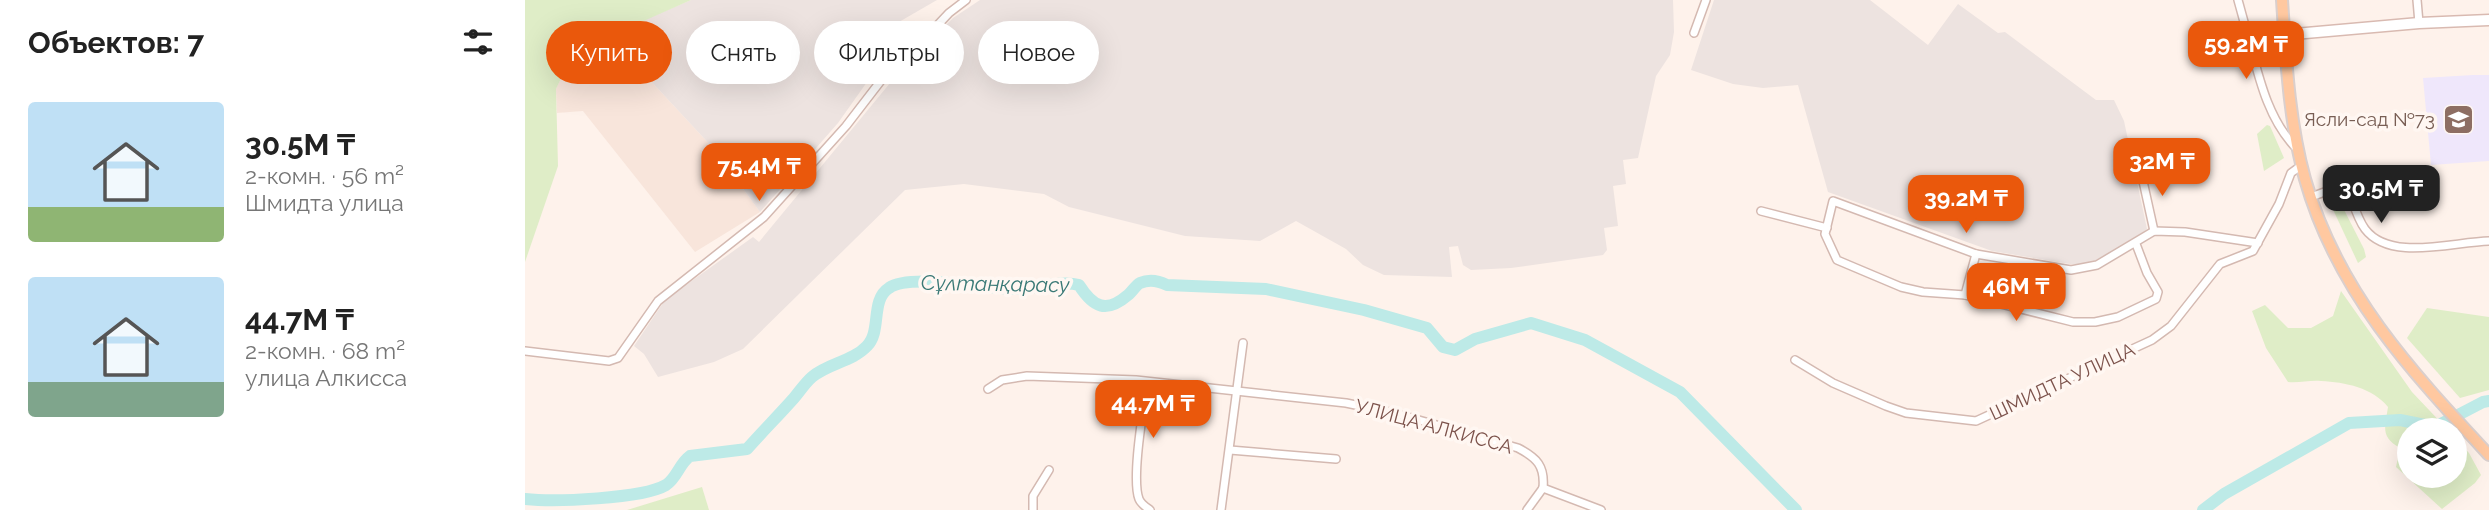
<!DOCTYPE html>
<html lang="ru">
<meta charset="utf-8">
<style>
:root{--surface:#fff;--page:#f2f2f2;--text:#222;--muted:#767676;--accent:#ea580c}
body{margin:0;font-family:Raleway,sans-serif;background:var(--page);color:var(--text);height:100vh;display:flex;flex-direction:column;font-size:26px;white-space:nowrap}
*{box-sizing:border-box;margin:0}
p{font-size:23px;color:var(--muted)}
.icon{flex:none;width:38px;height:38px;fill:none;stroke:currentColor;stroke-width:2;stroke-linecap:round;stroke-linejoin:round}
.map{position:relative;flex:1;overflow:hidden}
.drawer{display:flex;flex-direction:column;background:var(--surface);width:525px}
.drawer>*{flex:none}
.hud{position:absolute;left:21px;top:21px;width:665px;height:63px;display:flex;gap:14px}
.fabs{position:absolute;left:1872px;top:418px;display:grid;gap:14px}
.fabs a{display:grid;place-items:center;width:70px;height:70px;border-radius:50%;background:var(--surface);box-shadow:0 7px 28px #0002;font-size:35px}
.price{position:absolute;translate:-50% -60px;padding:0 16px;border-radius:14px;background:var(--accent);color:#fff;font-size:23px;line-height:46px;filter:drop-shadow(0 2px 4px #0008)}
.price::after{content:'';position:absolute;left:50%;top:42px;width:21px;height:16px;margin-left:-10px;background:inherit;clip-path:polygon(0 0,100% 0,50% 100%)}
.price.on{background:#222;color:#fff}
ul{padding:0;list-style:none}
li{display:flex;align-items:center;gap:21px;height:175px;padding:0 28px}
li span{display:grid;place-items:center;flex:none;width:196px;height:140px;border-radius:7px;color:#555}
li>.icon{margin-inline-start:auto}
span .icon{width:84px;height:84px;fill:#fffc;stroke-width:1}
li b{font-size:30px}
h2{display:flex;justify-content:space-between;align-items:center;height:84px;padding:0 28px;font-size:30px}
.pill{padding:0 24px;border-radius:32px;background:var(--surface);box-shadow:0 7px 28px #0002;font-size:24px;line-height:63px}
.pill.on{background:var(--accent);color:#fff}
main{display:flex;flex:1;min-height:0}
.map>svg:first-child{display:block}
</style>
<main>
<section class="drawer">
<h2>Объектов: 7<svg class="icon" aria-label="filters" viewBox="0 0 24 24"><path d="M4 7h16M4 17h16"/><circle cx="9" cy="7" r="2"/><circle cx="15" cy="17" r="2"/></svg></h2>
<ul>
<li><span style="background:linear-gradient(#bfe0f5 75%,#8fb573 0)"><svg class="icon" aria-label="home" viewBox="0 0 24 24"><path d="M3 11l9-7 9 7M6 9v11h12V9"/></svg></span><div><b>30.5M ₸</b><p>2-комн. · 56 m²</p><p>Шмидта улица</p></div></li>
<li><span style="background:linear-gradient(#bfe0f5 75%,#7fa58c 0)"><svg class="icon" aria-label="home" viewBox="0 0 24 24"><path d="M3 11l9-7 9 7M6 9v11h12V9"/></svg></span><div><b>44.7M ₸</b><p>2-комн. · 68 m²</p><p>улица Алкисса</p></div></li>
</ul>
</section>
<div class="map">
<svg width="1964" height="510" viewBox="0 0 1964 510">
<rect width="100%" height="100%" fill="#fef2eb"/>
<polygon fill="#f8e5db" points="90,32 110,64 188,148 235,212 170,252 58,111 32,113 31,89 45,60 60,47"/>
<g fill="#ede3e0">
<polygon points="166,0 412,0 367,26 342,82 313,123 235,212 188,148 110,64 90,32"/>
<polygon points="455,0 1148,0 1149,32 1145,55 1131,76 1113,158 1098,160 1101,184 1088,186 1093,226 1079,228 1082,250 1078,255 986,268 946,270 938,265 933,246 924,247 927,277 859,275 838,265 821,249 771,221 735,241 660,236 544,207 519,194 439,184 380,190 218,349 189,362 133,377 119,354 109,346 140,300 228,237 234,242 370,77 428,18"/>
<polygon points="1189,0 1345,0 1403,45 1433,4 1473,33 1480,32 1571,100 1589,100 1599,121 1622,229 1609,240 1569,261 1557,265 1545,264 1467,251 1303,192 1273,85 1238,88 1208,84 1166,70"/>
</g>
<polygon fill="#efe7fb" points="1948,75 1964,75 1964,161 1906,165 1898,78"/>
<g fill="#dfedc7">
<polygon points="0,0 166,0 60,47 45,60 31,89 33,166 0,262"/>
<polygon points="1742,125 1745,126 1759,158 1739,171 1732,134"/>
<polygon points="1811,194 1839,249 1841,257 1833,263 1804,201"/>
<path d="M 1816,291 L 1887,392 L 1923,430 L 1885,430 L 1885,476 L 1930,476 L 1930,438 L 1944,453 L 1956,475 L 1950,483 L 1917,509 L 1871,467 L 1875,448 C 1855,437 1860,427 1863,407 C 1848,388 1820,382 1796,381 C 1785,380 1775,383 1763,382 L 1741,348 L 1727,311 L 1740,305 L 1763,328 L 1786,328 L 1808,316 Z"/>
<polygon points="1902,308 1964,317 1964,390 1935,398 1882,338"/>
<polygon points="177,487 184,510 102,510"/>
</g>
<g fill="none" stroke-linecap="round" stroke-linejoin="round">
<g stroke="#bdeae7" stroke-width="12">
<path d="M 0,499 C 29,502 117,499 141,485 C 152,478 154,464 165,456 L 222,449 C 237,432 254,415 269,398 C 275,391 280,383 287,377 C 303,363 327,362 342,346 C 357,331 345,300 364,288 C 385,273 463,289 491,289 C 511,289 535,280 554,285 C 568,307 581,314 603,295 C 607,292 611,285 615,283 C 624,279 634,281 642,285 L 741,289 L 839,310 L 902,328 L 918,347 L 930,350 L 950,339 L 1006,323 L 1060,340 L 1155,392 L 1271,510"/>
<polyline points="1678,510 1699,494 1824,423 1875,420 1910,427 1958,402 1964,401"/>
</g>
<defs>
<g id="street">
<polyline points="1713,0 1724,40 1741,35 1759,35"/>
<polyline points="1892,0 1894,23"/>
<polyline points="1169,33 1181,0"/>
<path d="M 1724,40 C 1734,78 1743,119 1771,148"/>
<polyline points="1616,172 1629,231"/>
<path d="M 1786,197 L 1821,184 C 1827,198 1831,217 1840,229 C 1865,262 1927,242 1964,241"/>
<polyline points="1236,211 1302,228"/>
<polyline points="1611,244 1622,273 1633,292 1631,299 1593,317 1570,322 1548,322 1440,295 1398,292 1376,287 1312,260 1300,234 1308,201 1451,254 1546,270 1572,265 1629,231 1660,232 1733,243"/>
<polyline points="1440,295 1451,254"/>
<polyline points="0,351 84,361 93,358 133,301 239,217 321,126 358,78 393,46 424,13 441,0"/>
<polyline points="1270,360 1308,383 1361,406 1381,413 1451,421 1627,340 1646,326 1695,264 1728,251 1754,204 1766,173 1777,165"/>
<path d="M 622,382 C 619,406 606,478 614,499 C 616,504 621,507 625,510"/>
<path d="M 463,389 L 477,380 L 502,376 L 611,380 L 821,403 L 869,413 L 993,448 C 1012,458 1020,466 1018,488"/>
<polyline points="705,450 811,459"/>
<polyline points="1018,488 1076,510"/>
<polyline points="508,510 508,496 524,470"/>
<polyline points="696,510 718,343"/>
<polyline points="1002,510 1018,488"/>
</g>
<polyline id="secondary" points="1759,35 1894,23 1964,20"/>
<path id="primary" d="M 1757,0 C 1761,59 1764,122 1780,179 C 1812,292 1887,372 1964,455"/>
</defs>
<use href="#street" stroke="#d4b9b1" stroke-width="10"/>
<use href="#secondary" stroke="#d9bab1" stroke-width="13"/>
<use href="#primary" stroke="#dacfcd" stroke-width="14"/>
<use href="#street" stroke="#fff" stroke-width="7"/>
<use href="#secondary" stroke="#fff" stroke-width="10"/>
<use href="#primary" stroke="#ffc8a0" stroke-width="10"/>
</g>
<defs>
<symbol id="school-square" viewBox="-11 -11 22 22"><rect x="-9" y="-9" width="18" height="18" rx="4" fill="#8d6e63" stroke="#fff7f2"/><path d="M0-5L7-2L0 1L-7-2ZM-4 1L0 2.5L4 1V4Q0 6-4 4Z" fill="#fff"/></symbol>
</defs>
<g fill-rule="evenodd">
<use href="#school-square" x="1916" y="102" width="35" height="35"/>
</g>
<g text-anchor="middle" stroke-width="7" stroke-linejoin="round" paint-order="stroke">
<g font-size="19" fill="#785e54" stroke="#fff7f2" text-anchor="end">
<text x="1910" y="126">Ясли-сад №73</text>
</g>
<g font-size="19" fill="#7c524b" stroke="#fff7f2">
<text transform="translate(1537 381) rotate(-25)" y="7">ШМИДТА УЛИЦА</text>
<text transform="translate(909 426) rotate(15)" y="7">УЛИЦА АЛКИССА</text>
</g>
<g font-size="21" font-style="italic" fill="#3a7976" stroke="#fff7f2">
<text transform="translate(470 284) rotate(1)" y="7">Сұлтанқарасу</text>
</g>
</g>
</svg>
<div class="fabs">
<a><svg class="icon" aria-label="layers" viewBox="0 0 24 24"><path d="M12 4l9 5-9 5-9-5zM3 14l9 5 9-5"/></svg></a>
</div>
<b class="price" style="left:1721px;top:81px">59.2M ₸</b>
<b class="price" style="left:1637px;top:198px">32M ₸</b>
<b class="price" style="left:234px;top:203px">75.4M ₸</b>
<b class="price on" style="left:1856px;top:225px">30.5M ₸</b>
<b class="price" style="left:1441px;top:235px">39.2M ₸</b>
<b class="price" style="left:1491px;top:323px">46M ₸</b>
<b class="price" style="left:628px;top:440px">44.7M ₸</b>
<div class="hud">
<a class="pill on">Купить</a>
<a class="pill">Снять</a>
<a class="pill">Фильтры</a>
<a class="pill">Новое</a>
</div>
</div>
</main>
